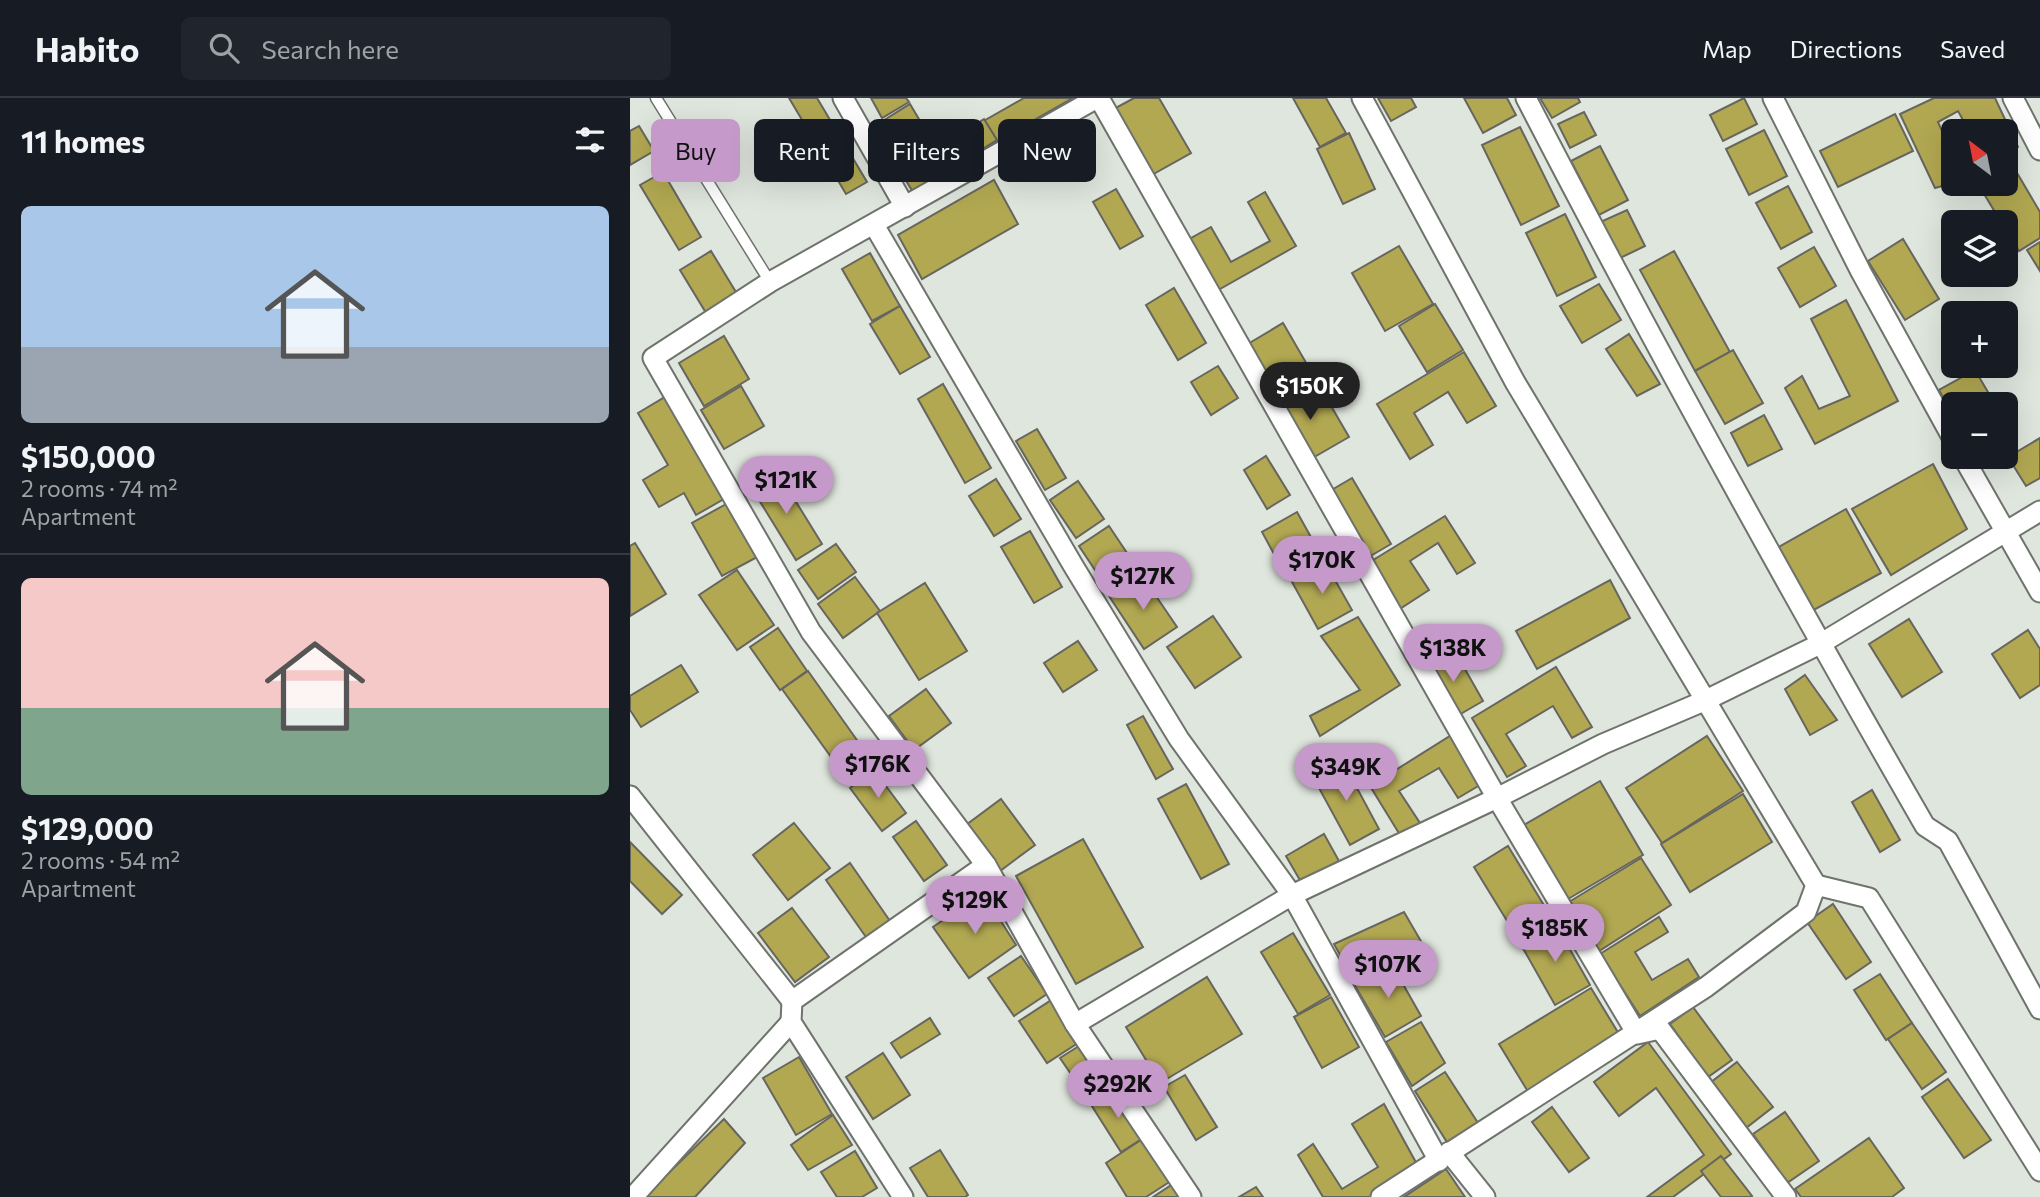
<!DOCTYPE html>
<meta charset="utf-8">
<style>
:root{--surface:#171b24;--page:#20242c;--text:#f1f3f6;--muted:#9ea1a6;--line:#363941;--accent:#c59aca}
body{margin:0;font-family:Commissioner,sans-serif;background:var(--page);color:var(--text);height:100vh;display:flex;flex-direction:column;font-size:26px;white-space:nowrap}
*{box-sizing:border-box;margin:0}
p{font-size:23px;color:var(--muted)}
.icon{flex:none;width:38px;height:38px;fill:none;stroke:currentColor;stroke-width:2;stroke-linecap:round;stroke-linejoin:round}
.map{position:relative;flex:1;overflow:hidden}
.sheet{display:flex;flex-direction:column;background:var(--surface);width:630px}
.sheet>*{flex:none}
.top-card{position:absolute;left:21px;top:21px;width:665px;height:63px;display:flex;gap:14px}
.needle{width:46px;rotate:328deg}
.controls{position:absolute;left:1311px;top:21px;display:grid;gap:14px}
.controls a{display:grid;place-items:center;width:77px;height:77px;border-radius:10px;background:var(--surface);box-shadow:0 7px 28px #0002;font-size:35px}
.price{position:absolute;translate:-50% -60px;padding:0 16px;border-radius:24px;background:var(--accent);color:#111;font-size:23px;line-height:46px;filter:drop-shadow(0 2px 4px #0008)}
.price::after{content:'';position:absolute;left:50%;top:42px;width:21px;height:16px;margin-left:-10px;background:inherit;clip-path:polygon(0 0,100% 0,50% 100%)}
.price.selected{background:#222;color:#fff}
ul{padding:0;list-style:none}
li{display:grid;align-content:center;gap:14px;height:371px;padding:0 21px}
li+li{border-top:2px solid var(--line)}
li span{display:grid;place-items:center;height:217px;border-radius:10px;color:#555}
li>.icon{margin-inline-start:auto}
span .icon{width:126px;height:126px;fill:#fffc;stroke-width:1}
li b{font-size:30px}
h2{display:flex;justify-content:space-between;align-items:center;height:84px;padding:0 21px;font-size:30px}
.pill{padding:0 24px;border-radius:10px;background:var(--surface);box-shadow:0 7px 28px #0002;font-size:24px;line-height:63px}
.pill.selected{background:var(--accent);color:#111}
header{display:flex;align-items:center;gap:42px;box-sizing:border-box;height:98px;padding:0 35px;background:var(--surface);border-bottom:2px solid var(--line)}
header strong{font-size:33px}
nav{display:flex;gap:38px;margin-inline-start:auto;font-size:24px}
.search{width:490px;height:63px;background:var(--page);display:flex;align-items:center;gap:18px;box-sizing:border-box;padding:0 24px;border-radius:10px;color:var(--muted);font-size:26px}
main{display:flex;flex:1;min-height:0}
.map>svg:first-child{display:block}
</style>
<header>
<strong>Habito</strong>
<div class="search"><svg class="icon" aria-label="search" viewBox="0 0 24 24"><circle cx="10" cy="10" r="6"/><path d="M15 15l6 6"/></svg>Search here</div>
<nav><a>Map</a><a>Directions</a><a>Saved</a></nav>
</header>
<main>
<section class="sheet">
<h2>11 homes<svg class="icon" aria-label="filters" viewBox="0 0 24 24"><path d="M4 7h16M4 17h16"/><circle cx="9" cy="7" r="2"/><circle cx="15" cy="17" r="2"/></svg></h2>
<ul>
<li><span style="background:linear-gradient(#a9c7e8 65%,#9aa5b1 0)"><svg class="icon" aria-label="home" viewBox="0 0 24 24"><path d="M3 11l9-7 9 7M6 9v11h12V9"/></svg></span><div><b>$150,000</b><p>2 rooms · 74 m²</p><p>Apartment</p></div></li>
<li><span style="background:linear-gradient(#f6c9c9 60%,#7fa58c 0)"><svg class="icon" aria-label="home" viewBox="0 0 24 24"><path d="M3 11l9-7 9 7M6 9v11h12V9"/></svg></span><div><b>$129,000</b><p>2 rooms · 54 m²</p><p>Apartment</p></div></li>
</ul>
</section>
<div class="map">
<svg width="1410" height="1099" viewBox="0 0 1410 1099">
<rect width="100%" height="100%" fill="#dfe6dd"/>
<g fill="#b2a852" stroke="#67665e" stroke-width="2">
<polygon points="159,0 187,0 237,84 216,96"/>
<polygon points="241,0 276,0 279,4 252,20"/>
<polygon points="394,0 443,0 362,46 350,25"/>
<polygon points="504,0 529,0 561,55 520,78 482,12"/>
<polygon points="663,0 696,0 716,35 690,49"/>
<polygon points="748,0 781,0 786,9 761,23"/>
<polygon points="834,0 877,0 886,17 853,35"/>
<polygon points="910,0 948,0 950,4 922,20"/>
<polygon points="1114,0 1127,26 1093,43 1080,17"/>
<polygon points="1304,0 1365,0 1388,49 1376,57 1376,33 1339,33 1328,13 1308,24 1323,58 1323,85 1305,90 1270,16"/>
<polygon points="280,6 293,28 279,37 292,59 354,21 367,42 283,94 243,29"/>
<polygon points="954,14 966,37 940,50 928,26"/>
<polygon points="1265,16 1283,53 1208,89 1190,53"/>
<polygon points="9,28 24,53 0,67 0,33"/>
<polygon points="890,29 929,108 891,127 852,47"/>
<polygon points="1134,32 1157,78 1119,97 1096,51"/>
<polygon points="719,35 745,91 713,106 687,51"/>
<polygon points="970,48 998,102 969,117 941,63"/>
<polygon points="1380,63 1410,114 1410,140 1389,153 1376,131 1376,124 1371,124 1348,86 1376,86 1376,66"/>
<polygon points="33,74 71,139 49,152 10,87"/>
<polygon points="364,82 388,126 292,181 268,137"/>
<polygon points="1158,88 1182,134 1151,151 1126,105"/>
<polygon points="486,91 513,138 490,151 463,104"/>
<polygon points="635,94 666,148 583,195 554,144 581,129 601,164 640,143 618,104"/>
<polygon points="997,112 1015,148 984,163 966,126"/>
<polygon points="935,116 966,179 927,198 896,135"/>
<polygon points="1273,141 1309,201 1275,222 1238,163"/>
<polygon points="1410,144 1410,173 1397,152"/>
<polygon points="769,148 803,206 755,233 722,175"/>
<polygon points="1184,149 1206,188 1170,209 1148,170"/>
<polygon points="81,153 112,204 81,223 50,172"/>
<polygon points="1044,153 1100,254 1065,273 1010,172"/>
<polygon points="240,155 270,208 242,223 212,171"/>
<polygon points="969,186 991,222 952,245 930,208"/>
<polygon points="544,190 576,245 548,262 516,207"/>
<polygon points="1216,202 1268,303 1185,346 1155,290 1172,278 1189,311 1220,298 1181,221"/>
<polygon points="805,206 833,252 797,274 769,228"/>
<polygon points="270,208 300,259 270,276 240,226"/>
<polygon points="653,225 686,282 644,307 611,250"/>
<polygon points="999,236 1030,286 1007,298 976,251"/>
<polygon points="94,238 119,281 74,308 49,265"/>
<polygon points="1103,252 1133,305 1095,326 1065,273"/>
<polygon points="834,254 866,308 837,325 818,294 784,315 803,347 780,361 747,306"/>
<polygon points="588,268 608,300 581,317 561,284"/>
<polygon points="1345,272 1365,306 1323,306 1323,317 1309,292"/>
<polygon points="686,282 719,339 674,365 641,308"/>
<polygon points="313,286 361,370 335,385 288,301"/>
<polygon points="111,288 134,328 94,351 71,312"/>
<polygon points="35,299 94,401 66,417 54,395 29,409 13,382 38,367 8,315"/>
<polygon points="1134,317 1152,351 1118,368 1101,335"/>
<polygon points="407,331 436,380 415,392 386,343"/>
<polygon points="1410,340 1410,380 1396,388 1378,359"/>
<polygon points="636,358 660,397 637,411 614,372"/>
<polygon points="1303,366 1337,431 1261,477 1222,411"/>
<polygon points="147,373 192,446 166,462 121,389"/>
<polygon points="722,380 761,446 732,463 693,397"/>
<polygon points="366,381 391,421 364,438 339,398"/>
<polygon points="448,383 474,421 446,440 420,402"/>
<polygon points="98,405 129,458 92,478 62,425"/>
<polygon points="1216,411 1251,475 1182,513 1147,450"/>
<polygon points="667,414 692,459 656,478 632,434"/>
<polygon points="815,418 845,465 827,476 808,445 780,463 799,492 765,514 735,467"/>
<polygon points="479,428 505,467 475,487 449,448"/>
<polygon points="400,433 432,489 404,505 371,449"/>
<polygon points="5,445 36,496 0,518 0,448"/>
<polygon points="206,446 226,474 188,501 168,472"/>
<polygon points="696,466 722,512 688,531 662,484"/>
<polygon points="107,472 144,527 107,552 69,497"/>
<polygon points="511,476 547,529 514,551 479,498"/>
<polygon points="225,479 250,513 213,540 188,506"/>
<polygon points="980,482 1000,520 907,571 886,533"/>
<polygon points="295,485 337,553 289,582 247,515"/>
<polygon points="583,518 611,559 565,590 537,549"/>
<polygon points="728,519 770,587 690,638 680,618 730,592 691,538"/>
<polygon points="1279,521 1312,574 1272,599 1239,546"/>
<polygon points="148,530 177,573 150,592 120,549"/>
<polygon points="1398,532 1410,551 1410,587 1390,600 1362,556"/>
<polygon points="448,543 467,572 433,594 414,565"/>
<polygon points="823,550 853,603 822,621 792,569"/>
<polygon points="51,567 68,594 11,629 0,612 0,598"/>
<polygon points="926,569 962,629 942,640 923,608 876,636 896,668 877,679 842,620"/>
<polygon points="178,573 229,645 204,663 152,591"/>
<polygon points="1175,577 1207,622 1180,637 1155,591"/>
<polygon points="296,591 321,625 284,652 259,618"/>
<polygon points="513,618 543,671 526,681 497,627"/>
<polygon points="820,638 850,687 828,700 809,670 769,693 790,725 770,737 740,688"/>
<polygon points="1077,638 1113,693 1032,745 996,690"/>
<polygon points="713,664 749,731 720,747 683,679"/>
<polygon points="244,672 276,715 252,733 220,690"/>
<polygon points="970,683 1013,757 938,801 894,727"/>
<polygon points="556,686 599,766 571,781 528,701"/>
<polygon points="1242,692 1270,742 1250,754 1222,704"/>
<polygon points="1113,696 1142,744 1060,794 1031,746"/>
<polygon points="371,701 405,747 370,773 336,727"/>
<polygon points="286,723 317,767 294,783 263,739"/>
<polygon points="164,725 200,770 158,802 123,757"/>
<polygon points="694,736 709,763 671,784 656,758"/>
<polygon points="453,741 513,849 446,886 386,778"/>
<polygon points="0,744 52,797 32,816 0,783"/>
<polygon points="878,748 924,824 890,844 844,769"/>
<polygon points="1011,760 1041,807 969,853 939,804"/>
<polygon points="220,765 262,826 238,842 196,782"/>
<polygon points="353,795 386,847 339,880 303,829"/>
<polygon points="1203,806 1241,864 1216,881 1177,824"/>
<polygon points="162,810 199,859 165,884 128,835"/>
<polygon points="774,814 792,845 721,877 704,846"/>
<polygon points="1029,819 1038,834 1005,854 1022,882 1058,861 1069,879 1010,918 970,856"/>
<polygon points="925,825 960,887 925,907 890,845"/>
<polygon points="663,835 700,897 668,916 631,854"/>
<polygon points="391,858 417,896 384,918 358,880"/>
<polygon points="761,865 791,918 755,939 724,886"/>
<polygon points="1250,876 1282,925 1256,942 1224,892"/>
<polygon points="577,879 612,936 530,985 496,929"/>
<polygon points="961,890 992,941 900,997 869,946"/>
<polygon points="701,899 729,949 692,970 664,919"/>
<polygon points="423,901 451,943 417,965 389,923"/>
<polygon points="1063,909 1102,962 1078,979 1040,926"/>
<polygon points="300,920 310,936 271,960 261,945"/>
<polygon points="791,924 815,965 782,988 756,944"/>
<polygon points="1282,925 1316,974 1292,991 1258,941"/>
<polygon points="1018,944 1101,1056 1043,1099 1017,1099 1074,1057 1026,990 989,1018 964,984"/>
<polygon points="452,946 477,984 456,998 430,960"/>
<polygon points="253,955 280,997 243,1021 216,979"/>
<polygon points="169,959 202,1016 166,1037 133,980"/>
<polygon points="1107,964 1143,1009 1116,1030 1080,985"/>
<polygon points="815,974 850,1028 820,1049 785,993"/>
<polygon points="555,977 587,1029 566,1042 534,989"/>
<polygon points="1318,981 1361,1042 1334,1060 1292,999"/>
<polygon points="485,990 515,1039 491,1054 460,1005"/>
<polygon points="754,1006 789,1070 742,1099 693,1099 668,1057 683,1046 712,1091 748,1069 722,1026"/>
<polygon points="922,1009 959,1060 939,1074 902,1024"/>
<polygon points="1155,1014 1189,1063 1157,1085 1123,1036"/>
<polygon points="203,1017 222,1047 178,1072 161,1047"/>
<polygon points="94,1021 115,1045 65,1099 14,1099"/>
<polygon points="517,1038 544,1081 516,1099 497,1099 476,1065"/>
<polygon points="1239,1040 1274,1090 1262,1099 1171,1099 1165,1091"/>
<polygon points="310,1052 338,1097 335,1099 298,1099 280,1070"/>
<polygon points="225,1053 247,1090 232,1099 207,1099 191,1074"/>
<polygon points="1091,1058 1122,1098 1120,1099 1091,1099 1071,1073"/>
<polygon points="816,1071 835,1099 774,1099"/>
<polygon points="546,1084 556,1099 523,1099"/>
<polygon points="626,1089 633,1099 609,1099"/>
</g>
<g fill="none" stroke-linecap="round" stroke-linejoin="round">
<defs>
<polyline id="lane" points="26,0 140,184"/>
<g id="street">
<polyline points="213,0 275,109"/>
<polyline points="467,0 140,184 23,260 181,534 356,767 445,926 561,1099"/>
<polyline points="469,0 867,700 1007,936 1030,931 1156,1099"/>
<polyline points="732,0 885,284 1186,787 1239,800 1410,1073"/>
<path d="M 896,0 C 1023,246 1157,488 1295,728 L 1318,743 L 1410,911"/>
<polyline points="1143,0 1231,174 1323,341"/>
<polyline points="1383,0 1410,52"/>
<polyline points="244,127 444,469 549,641 662,797 809,1063"/>
<polyline points="1333,359 1410,494"/>
<polyline points="0,698 162,903"/>
<polyline points="445,926 662,797 867,700 973,646 1074,603 1190,546 1410,413"/>
<polyline points="819,1054 855,1099"/>
<polyline points="3,1099 161,924"/>
<polyline points="273,1099 161,924 162,903 356,767"/>
<polyline points="751,1099 1076,889 1176,814 1186,787"/>
</g>
</defs>
<use href="#lane" stroke="#6e736c" stroke-width="13"/>
<use href="#street" stroke="#6e736c" stroke-width="23"/>
<use href="#lane" stroke="#fff" stroke-width="10"/>
<use href="#street" stroke="#fff" stroke-width="19"/>
</g>
</svg>
<div class="controls">
<a><svg class="needle" viewBox="-14 -14 28 28"><path d="M0-13l5 13h-10z" fill="#e53935"/><path d="M0 13l5-13h-10z" fill="#9ea1a6"/></svg></a>
<a><svg class="icon" aria-label="layers" viewBox="0 0 24 24"><path d="M12 4l9 5-9 5-9-5zM3 14l9 5 9-5"/></svg></a>
<a>+</a>
<a>−</a>
</div>
<b class="price selected" style="left:680px;top:324px">$150K</b>
<b class="price" style="left:156px;top:418px">$121K</b>
<b class="price" style="left:692px;top:498px">$170K</b>
<b class="price" style="left:513px;top:514px">$127K</b>
<b class="price" style="left:823px;top:586px">$138K</b>
<b class="price" style="left:248px;top:702px">$176K</b>
<b class="price" style="left:716px;top:705px">$349K</b>
<b class="price" style="left:345px;top:838px">$129K</b>
<b class="price" style="left:925px;top:866px">$185K</b>
<b class="price" style="left:758px;top:902px">$107K</b>
<b class="price" style="left:488px;top:1022px">$292K</b>
<div class="top-card">
<a class="pill selected">Buy</a>
<a class="pill">Rent</a>
<a class="pill">Filters</a>
<a class="pill">New</a>
</div>
</div>
</main>
